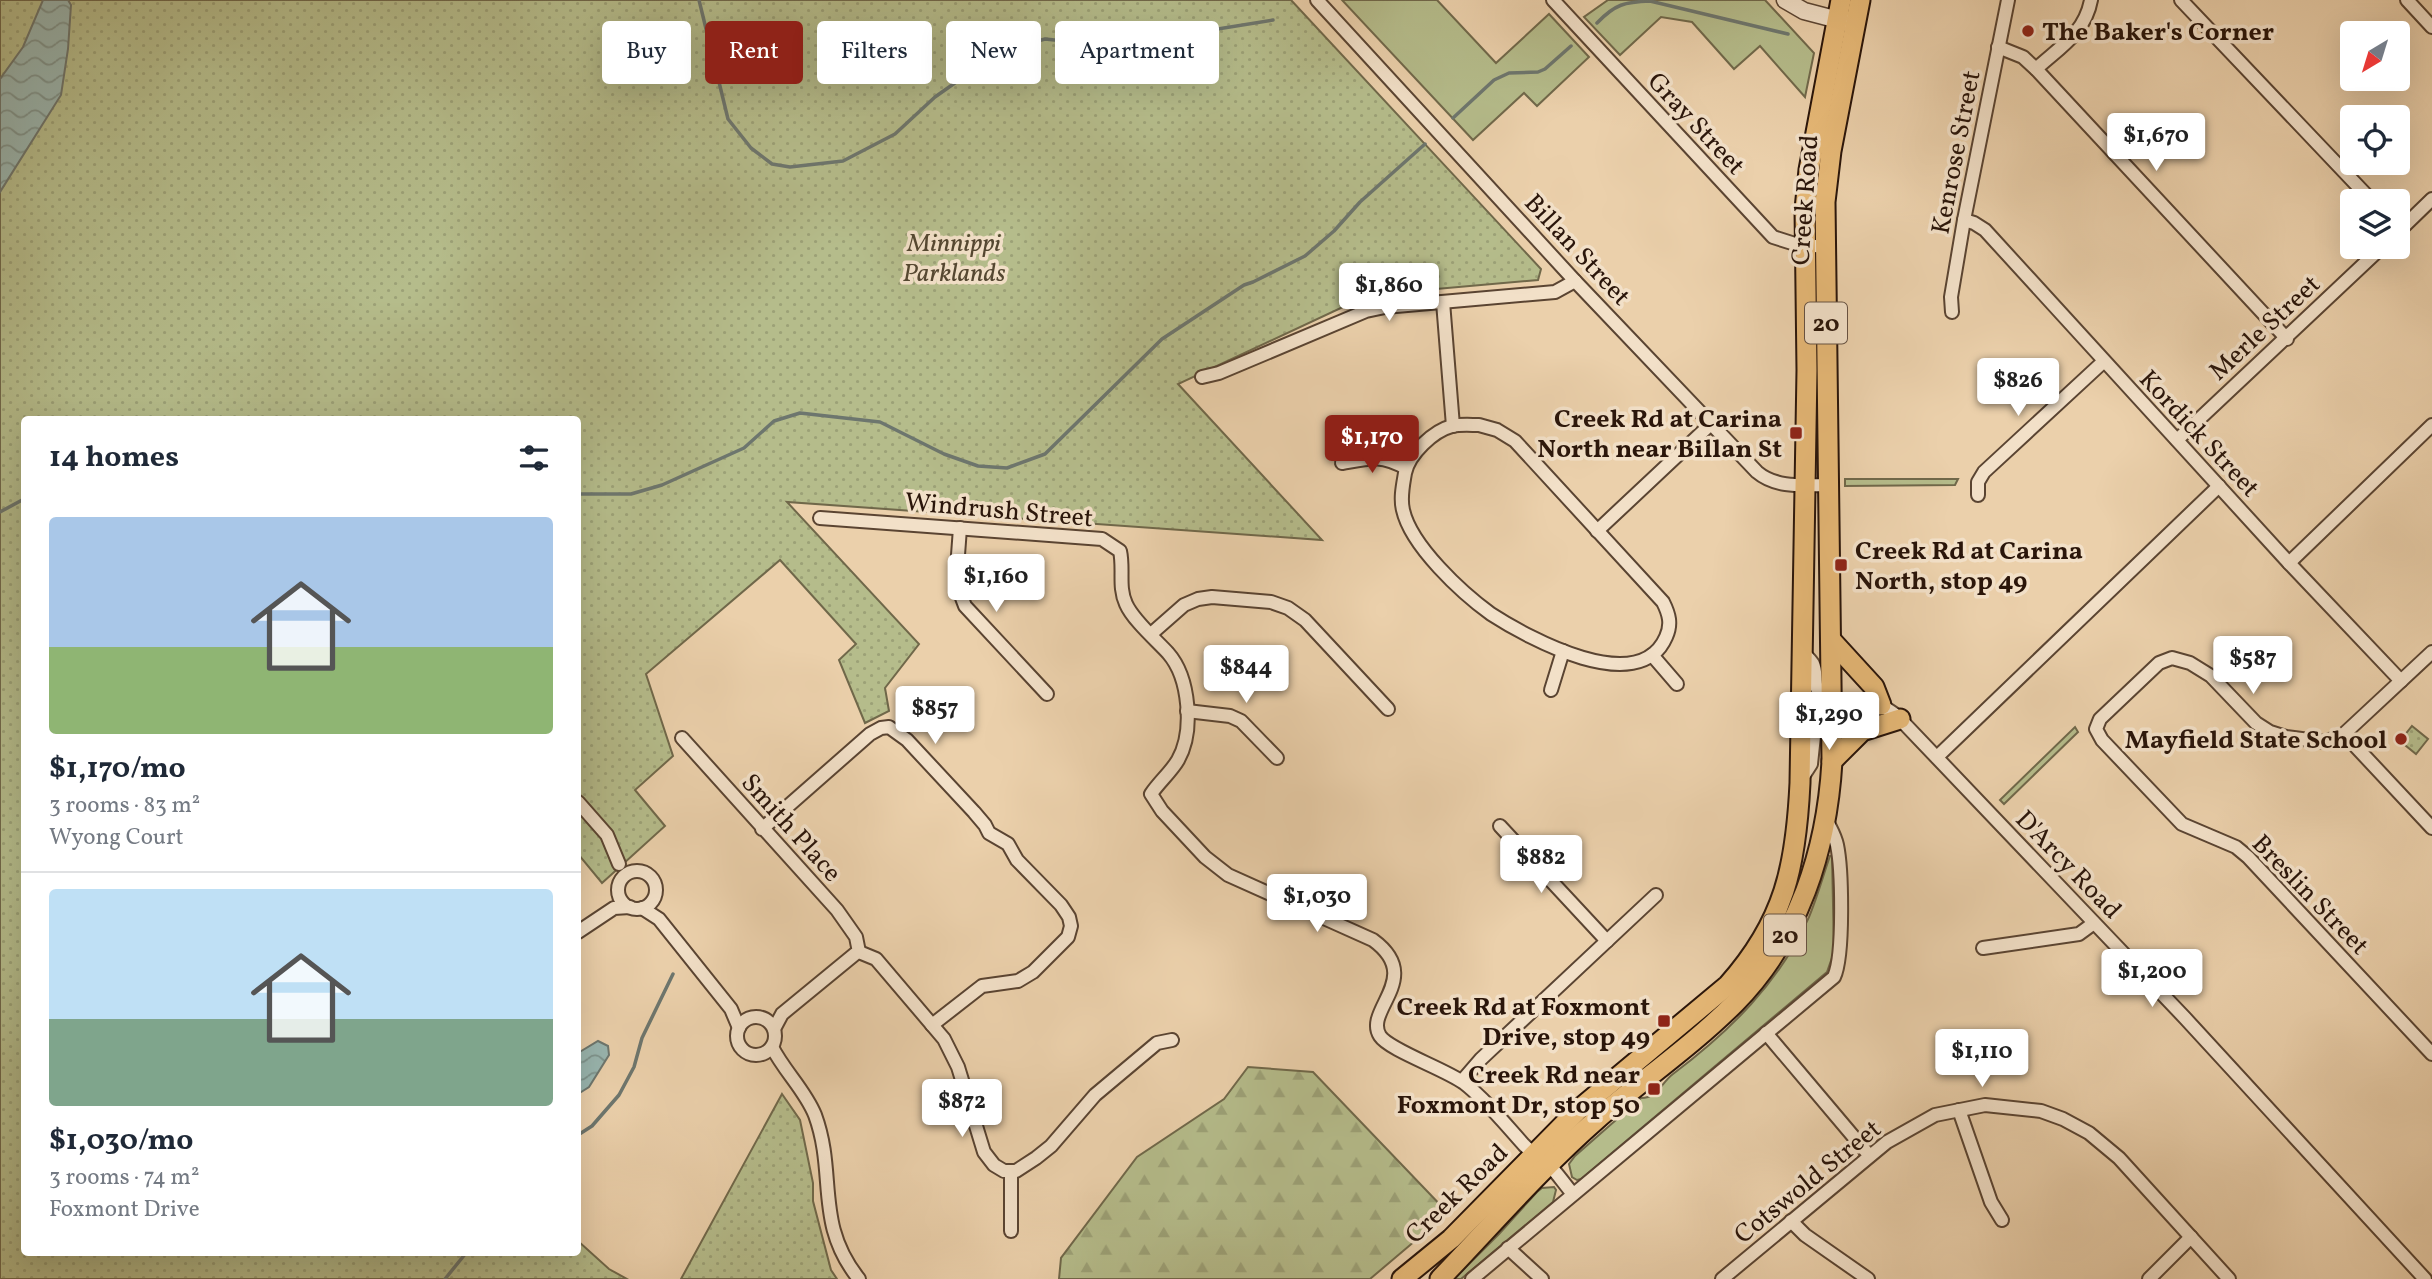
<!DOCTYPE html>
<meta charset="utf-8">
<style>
:root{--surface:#fff;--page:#f2f2f3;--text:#1f2937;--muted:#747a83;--line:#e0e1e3;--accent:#8f2418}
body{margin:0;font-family:Vollkorn,serif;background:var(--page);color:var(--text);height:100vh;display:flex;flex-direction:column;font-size:26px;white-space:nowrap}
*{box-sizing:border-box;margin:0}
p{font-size:23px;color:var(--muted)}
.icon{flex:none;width:38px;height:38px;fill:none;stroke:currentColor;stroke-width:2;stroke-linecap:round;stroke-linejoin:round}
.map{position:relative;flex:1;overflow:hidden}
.side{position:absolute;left:21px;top:416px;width:560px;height:840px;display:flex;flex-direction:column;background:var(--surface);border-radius:7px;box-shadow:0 7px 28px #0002}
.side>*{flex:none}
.banner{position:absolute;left:602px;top:21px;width:665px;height:63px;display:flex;gap:14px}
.needle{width:46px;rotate:218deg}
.tools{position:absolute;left:2340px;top:21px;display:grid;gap:14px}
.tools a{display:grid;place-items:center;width:70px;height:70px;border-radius:7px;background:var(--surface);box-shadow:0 7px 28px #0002;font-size:35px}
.price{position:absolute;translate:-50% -60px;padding:0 16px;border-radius:7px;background:#fff;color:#222;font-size:23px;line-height:46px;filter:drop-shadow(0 2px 4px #0008)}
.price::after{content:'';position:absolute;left:50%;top:42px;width:21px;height:16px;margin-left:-10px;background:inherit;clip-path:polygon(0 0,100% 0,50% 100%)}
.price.active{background:var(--accent);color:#fff}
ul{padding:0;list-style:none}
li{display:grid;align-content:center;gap:14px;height:371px;padding:0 28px}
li+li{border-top:2px solid var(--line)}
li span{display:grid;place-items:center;height:217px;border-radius:7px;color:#555}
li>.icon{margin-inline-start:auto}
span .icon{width:126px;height:126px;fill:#fffc;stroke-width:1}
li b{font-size:30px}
h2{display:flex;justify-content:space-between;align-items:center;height:84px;padding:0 28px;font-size:30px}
.tag{padding:0 24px;border-radius:7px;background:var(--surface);box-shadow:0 7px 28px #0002;font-size:24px;line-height:63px}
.tag.active{background:var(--accent);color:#fff}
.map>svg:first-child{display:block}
</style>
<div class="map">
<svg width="2432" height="1279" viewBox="0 0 2432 1279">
<defs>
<pattern id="forest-firs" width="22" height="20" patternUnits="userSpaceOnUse" patternTransform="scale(1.75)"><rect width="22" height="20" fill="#b5bc8b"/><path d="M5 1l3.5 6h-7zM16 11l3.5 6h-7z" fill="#9ca177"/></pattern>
<pattern id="park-dots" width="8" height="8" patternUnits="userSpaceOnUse" patternTransform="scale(1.75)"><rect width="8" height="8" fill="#b5bc8b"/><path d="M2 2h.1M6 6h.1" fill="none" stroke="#9ca177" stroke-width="1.8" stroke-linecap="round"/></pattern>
<pattern id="water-waves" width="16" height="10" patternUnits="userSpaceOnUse" patternTransform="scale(1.75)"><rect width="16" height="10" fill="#99b6b0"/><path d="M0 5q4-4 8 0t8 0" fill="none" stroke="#7d938d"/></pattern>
</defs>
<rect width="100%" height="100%" fill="#ebd0ab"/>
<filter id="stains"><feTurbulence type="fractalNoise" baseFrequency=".00286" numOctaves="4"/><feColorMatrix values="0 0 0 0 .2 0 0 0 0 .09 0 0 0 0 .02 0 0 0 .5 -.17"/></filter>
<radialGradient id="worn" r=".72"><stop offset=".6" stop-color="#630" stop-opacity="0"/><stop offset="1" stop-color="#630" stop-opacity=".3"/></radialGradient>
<g fill="#b5bc8b" stroke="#70684a" stroke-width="2">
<polygon points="1342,0 1437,0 1496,63 1549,14 1589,57 1537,106 1524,93 1473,140"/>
<polygon points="1608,0 1765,0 1814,53 1805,97 1760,46 1734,69 1692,22 1661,17 1620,55 1584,17"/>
<polygon points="1845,479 1958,479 1955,485 1845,486"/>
<polygon points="2075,727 2078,732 2004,804 2000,800"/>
<path d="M 1830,856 L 1832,856 L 1834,952 L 1827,972 L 1581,1179 L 1577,1180 L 1572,1177 L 1569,1164 L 1575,1156 L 1641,1098 C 1658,1098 1661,1083 1673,1074 C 1730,1031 1779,983 1809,917 C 1817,898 1823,876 1830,856 Z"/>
<polygon points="1554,1187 1556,1190 1553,1202 1461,1279 1454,1279 1499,1234 1537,1192 1542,1188"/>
</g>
<polygon fill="url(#forest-firs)" stroke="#70684a" stroke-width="2" points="1248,1067 1313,1072 1448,1213 1370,1279 1059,1279 1061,1258 1137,1157 1224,1099"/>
<g fill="url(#park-dots)" stroke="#70684a" stroke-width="2">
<polygon points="0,0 1291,0 1541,269 1538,280 1391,293 1360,299 1178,384 1322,540 787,502 919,644 885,688 889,711 865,723 839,660 856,644 780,560 646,674 673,756 635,790 665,826 602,883 578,854 578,420 24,420 24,1253 578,1253 578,1241 609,1269 627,1279 0,1279"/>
<polygon points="2412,726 2428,739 2416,754 2400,741"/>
<polygon points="782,1094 800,1120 813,1183 813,1201 831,1270 837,1279 681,1279"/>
</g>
<g fill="url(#water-waves)" stroke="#6d766e" stroke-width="2">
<polygon points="43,0 68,0 71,5 68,49 61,95 0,192 0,79 23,47"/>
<polygon points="598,1041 608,1046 609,1055 589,1087 578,1094 578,1053"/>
</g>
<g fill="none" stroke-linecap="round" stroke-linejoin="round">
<g stroke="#6d766e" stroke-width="3.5">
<polyline points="699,0 728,119 751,148 772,164 790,167 843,161 895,134 935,97 986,61 1027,44 1045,39 1083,43 1137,42 1273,20"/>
<path d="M 1597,23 C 1615,4 1625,2 1650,1 L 1788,34"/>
<polyline points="1453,118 1494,80 1509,73 1538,72 1545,69 1571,46"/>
<polyline points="578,494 631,494 662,485 744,448 774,421 800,413 880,422 944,454 978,466 1007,468 1045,454 1162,339 1244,285 1253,282 1305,256 1334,231 1360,202 1425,144"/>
<polyline points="0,512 24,499"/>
<polyline points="578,1135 592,1126 619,1095 634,1067 642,1038 673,974"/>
<polyline points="445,1279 466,1253"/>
</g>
<defs>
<g id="minor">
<path d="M 1317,0 L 1575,281 L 1757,472 C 1777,489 1805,485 1829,485"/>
<polyline points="1553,0 1773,237 1795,244 1825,247"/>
<polyline points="2181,0 2372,201"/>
<polyline points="2407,0 2432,27"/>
<polyline points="1998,47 2023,57 2036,69 2287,339"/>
<path d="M 2036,69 C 2060,47 2085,33 2091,0"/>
<polyline points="1964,220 1974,223 1985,230 2289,563 2401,681"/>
<polyline points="2398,232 2432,199"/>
<polyline points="1443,302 1453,426"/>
<polyline points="1952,312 1951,297 1964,220 2008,0"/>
<polyline points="1202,377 1219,373 1366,311 1385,307 1555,292 1575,281"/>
<path d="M 1479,425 L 1497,430 L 1515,441 L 1663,602 C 1669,614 1672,624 1666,637 C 1639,699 1528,638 1491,614 C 1462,593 1411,546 1403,510 C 1400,498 1403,485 1405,473 C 1409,454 1433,431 1452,426 C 1460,424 1471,425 1479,425 Z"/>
<polyline points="2177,440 2382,247"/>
<path d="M 1342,463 C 1370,458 1380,454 1406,468"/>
<polyline points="1978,495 1978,482 1984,472 2103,362"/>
<path d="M 820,518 L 1102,539 L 1120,551 C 1124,569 1118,587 1126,604 C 1133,620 1156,640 1168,653 C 1190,678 1194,732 1178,760 C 1171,772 1159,782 1151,794 L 1162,811 L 1205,857 L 1228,875 L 1373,940 C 1425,978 1363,1010 1380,1036 C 1389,1050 1445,1069 1464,1083 C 1486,1100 1505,1124 1524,1145 C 1532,1153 1541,1158 1549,1165 C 1558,1174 1565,1185 1573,1194"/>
<polyline points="960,528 956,582 965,606 1047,694"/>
<polyline points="1597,531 1712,423"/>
<polyline points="2289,563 2432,425"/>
<polyline points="1151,634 1184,605 1198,599 1212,597 1271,602 1288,608 1305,620 1388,709"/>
<path d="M 1802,651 C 1805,655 1811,660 1813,664 C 1818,674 1812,688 1822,696 C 1842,711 1870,689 1900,719 L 2185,1018 L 2425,1279"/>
<polyline points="2432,652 2344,734 2325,742 2286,737 2270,732 2256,723 2211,676 2190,663 2172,658 2159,663 2100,719 2096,729 2102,740 2182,824 2236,847 2248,857 2432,1054"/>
<polyline points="1652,655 1677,684"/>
<polyline points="1551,690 1563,651"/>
<polyline points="1187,711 1230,716 1241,721 1277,758"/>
<polyline points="2344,734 2432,828"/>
<polyline points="682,738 837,910 856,937 859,952"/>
<polyline points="1937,757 2219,486"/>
<polyline points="1802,778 1811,764 1816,717 1820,710 1832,701"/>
<polyline points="578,802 607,835 619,864"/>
<polyline points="1500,826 1607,941"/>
<polyline points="762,829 870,734 881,728 889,727 907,740 974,812 985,825 989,833 1008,844 1017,860 1061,905 1069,917 1071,926 1068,937 1033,972 1018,981 982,986 932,1025"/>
<circle cx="637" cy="890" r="19"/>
<polyline points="642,908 659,919 731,1009 739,1028"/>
<polyline points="578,932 614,908 630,907"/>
<polyline points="1983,948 2079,934 2094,923"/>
<circle cx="756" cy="1036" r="19"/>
<polyline points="774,1029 782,1014 855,954 859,952 876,959 944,1039 958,1067 984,1152 994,1165 1004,1171 1016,1171 1036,1158 1051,1146 1095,1095 1157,1043 1172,1040"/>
<polyline points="1766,1033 1869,1155"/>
<path d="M 772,1047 C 784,1071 805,1090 815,1115 C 837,1175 814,1223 859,1279"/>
<polyline points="1462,1081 1481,1059 1656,895"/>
<polyline points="1959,1110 1991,1202 2002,1220"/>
<polyline points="1791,1221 1805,1235 1868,1279"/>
<polyline points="1011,1231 1011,1171"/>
<polyline points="1508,1248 1542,1279"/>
<path d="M 1472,1279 L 1834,977 C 1844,956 1842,869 1837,845 C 1835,835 1830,828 1826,819"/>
<polyline points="1722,1279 1887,1142 1935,1115 1985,1105 2041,1111 2063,1119 2089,1133 2119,1158 2229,1279"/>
<polyline points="2149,1279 2191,1237"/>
</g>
<polyline id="tertiary" points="1785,0 1804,11 1846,22"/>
<g id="primary">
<polyline points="1831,640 1874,687 1881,705"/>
<polyline points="1832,761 1862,731 1900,719"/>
<path d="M 1402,1279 L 1451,1239 L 1577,1111 L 1728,985 C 1785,921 1796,866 1800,783 L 1807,370 L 1805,209 L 1809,170 L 1841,0"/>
<path d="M 1440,1279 C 1491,1226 1541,1168 1597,1119 C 1642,1080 1692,1046 1735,1003 C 1799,938 1827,850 1832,761 L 1825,202 L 1831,151 L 1860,0"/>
</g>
</defs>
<use href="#minor" stroke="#5a4432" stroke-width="16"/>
<use href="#tertiary" stroke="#5a4432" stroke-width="19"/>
<use href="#primary" stroke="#2a150a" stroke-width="23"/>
<use href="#minor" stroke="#f2e0c8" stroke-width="12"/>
<use href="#tertiary" stroke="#f2e0c8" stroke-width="16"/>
<use href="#primary" stroke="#e6b876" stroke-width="19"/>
</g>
<g fill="#8f2418" stroke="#f2e0c8" stroke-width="2.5">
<circle cx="2028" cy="31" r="7"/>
<rect x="1789" y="426" width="14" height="14" rx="3.5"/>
<rect x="1834" y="558" width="14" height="14" rx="3.5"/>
<circle cx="2401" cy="739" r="7"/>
<rect x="1657" y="1014" width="14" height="14" rx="3.5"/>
<rect x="1647" y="1082" width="14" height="14" rx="3.5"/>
</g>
<g text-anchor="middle" stroke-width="7" stroke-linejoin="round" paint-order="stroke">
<g fill="#f2e0c8" stroke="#665243" stroke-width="2">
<rect x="1805" y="302.5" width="42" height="41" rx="5"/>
<rect x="1764" y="914.5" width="42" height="41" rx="5"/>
</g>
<g font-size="24" font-weight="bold" fill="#2a150a">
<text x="1826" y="331">20</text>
<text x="1785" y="943">20</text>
</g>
<g font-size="26" font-weight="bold" fill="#2a150a" stroke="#f2e0c8" text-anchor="end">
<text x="2042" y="40" text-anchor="start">The Baker's Corner</text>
<text x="1782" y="427">Creek Rd at Carina<tspan x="1782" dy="30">North near Billan St</tspan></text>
<text x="1855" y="559" text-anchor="start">Creek Rd at Carina<tspan x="1855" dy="30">North, stop 49</tspan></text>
<text x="2387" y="748">Mayfield State School</text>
<text x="1650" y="1015">Creek Rd at Foxmont<tspan x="1650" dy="30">Drive, stop 49</tspan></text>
<text x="1640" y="1083">Creek Rd near<tspan x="1640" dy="30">Foxmont Dr, stop 50</tspan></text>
</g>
<g font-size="26" fill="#2a150a" stroke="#f2e0c8">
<text transform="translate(1697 123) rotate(47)" y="9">Gray Street</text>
<text transform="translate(1955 152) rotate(-79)" y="9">Kenrose Street</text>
<text transform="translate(1804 200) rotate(-86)" y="9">Creek Road</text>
<text transform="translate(1578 249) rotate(47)" y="9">Billan Street</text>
<text transform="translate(2264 327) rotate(-43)" y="9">Merle Street</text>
<text transform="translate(2200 433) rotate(47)" y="9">Kordick Street</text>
<text transform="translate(999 509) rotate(5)" y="9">Windrush Street</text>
<text transform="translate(792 827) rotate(48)" y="9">Smith Place</text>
<text transform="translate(2069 864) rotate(46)" y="9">D'Arcy Road</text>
<text transform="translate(2311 894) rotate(46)" y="9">Breslin Street</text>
<text transform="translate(1807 1181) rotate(-39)" y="9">Cotswold Street</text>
<text transform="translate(1456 1193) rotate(-44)" y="9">Creek Road</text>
</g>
<g font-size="26" font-style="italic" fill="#544731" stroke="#f2e0c8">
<text x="954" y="251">Minnippi<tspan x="954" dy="30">Parklands</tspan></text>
</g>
</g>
<rect width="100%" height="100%" filter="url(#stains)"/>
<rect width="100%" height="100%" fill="url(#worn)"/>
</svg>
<div class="tools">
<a><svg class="needle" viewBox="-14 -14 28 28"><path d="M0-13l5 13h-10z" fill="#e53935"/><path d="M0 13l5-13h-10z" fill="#747a83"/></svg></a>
<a><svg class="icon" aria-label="locate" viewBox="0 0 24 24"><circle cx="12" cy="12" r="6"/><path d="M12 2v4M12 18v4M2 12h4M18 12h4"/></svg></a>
<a><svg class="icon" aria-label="layers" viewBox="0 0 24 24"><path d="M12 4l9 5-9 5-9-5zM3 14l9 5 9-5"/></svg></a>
</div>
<b class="price" style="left:2156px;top:173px">$1,670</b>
<b class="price" style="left:1389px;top:323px">$1,860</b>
<b class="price" style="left:2018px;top:418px">$826</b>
<b class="price active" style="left:1372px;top:475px">$1,170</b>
<b class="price" style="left:996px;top:614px">$1,160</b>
<b class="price" style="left:2253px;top:696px">$587</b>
<b class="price" style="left:1246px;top:705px">$844</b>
<b class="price" style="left:935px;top:746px">$857</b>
<b class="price" style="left:1829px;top:752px">$1,290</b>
<b class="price" style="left:1541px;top:895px">$882</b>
<b class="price" style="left:1317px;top:934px">$1,030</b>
<b class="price" style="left:2152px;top:1009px">$1,200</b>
<b class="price" style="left:1982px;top:1089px">$1,110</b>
<b class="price" style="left:962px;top:1139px">$872</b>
<div class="banner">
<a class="tag">Buy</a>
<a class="tag active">Rent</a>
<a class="tag">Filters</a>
<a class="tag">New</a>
<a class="tag">Apartment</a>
</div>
<section class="side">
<h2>14 homes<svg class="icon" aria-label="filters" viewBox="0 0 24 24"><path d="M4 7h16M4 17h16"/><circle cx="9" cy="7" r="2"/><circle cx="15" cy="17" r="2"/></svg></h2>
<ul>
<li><span style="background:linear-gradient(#a9c7e8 60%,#8fb573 0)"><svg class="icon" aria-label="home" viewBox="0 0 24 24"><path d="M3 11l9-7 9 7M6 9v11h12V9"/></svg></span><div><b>$1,170/mo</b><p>3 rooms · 83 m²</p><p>Wyong Court</p></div></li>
<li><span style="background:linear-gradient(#bfe0f5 60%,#7fa58c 0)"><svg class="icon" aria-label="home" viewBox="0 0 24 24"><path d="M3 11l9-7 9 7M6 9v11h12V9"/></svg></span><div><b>$1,030/mo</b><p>3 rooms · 74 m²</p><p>Foxmont Drive</p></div></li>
</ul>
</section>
</div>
